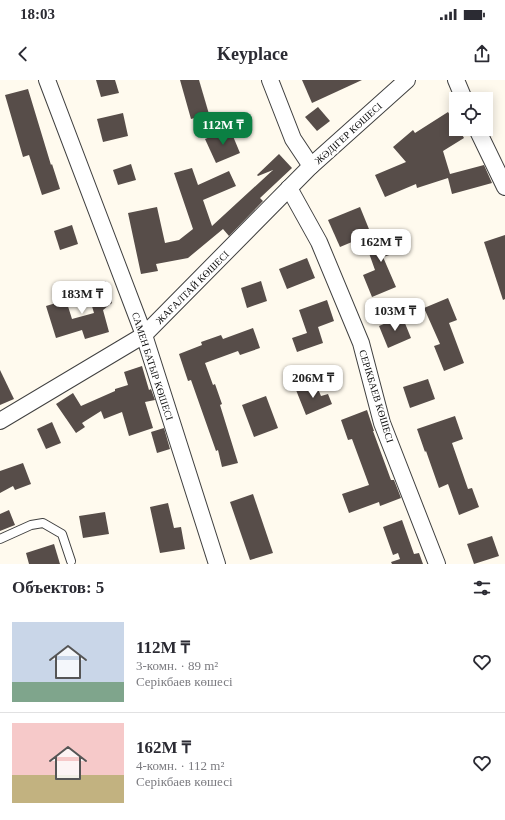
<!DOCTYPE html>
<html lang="ru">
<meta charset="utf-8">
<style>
:root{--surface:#fff;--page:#f7f7f7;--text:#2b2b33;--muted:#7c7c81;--line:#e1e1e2;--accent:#0b8043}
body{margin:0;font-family:"Times New Roman",serif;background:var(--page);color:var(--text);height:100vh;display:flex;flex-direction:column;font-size:15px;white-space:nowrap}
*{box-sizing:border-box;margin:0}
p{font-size:13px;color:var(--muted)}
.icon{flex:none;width:22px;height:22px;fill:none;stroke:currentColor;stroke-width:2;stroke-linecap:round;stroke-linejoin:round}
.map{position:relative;height:484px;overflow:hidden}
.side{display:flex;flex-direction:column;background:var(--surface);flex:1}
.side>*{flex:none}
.buttons{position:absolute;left:449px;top:12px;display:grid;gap:8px}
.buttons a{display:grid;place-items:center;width:44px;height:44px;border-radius:0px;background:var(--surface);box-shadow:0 2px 10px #0003;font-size:20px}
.price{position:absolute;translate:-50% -34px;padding:0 9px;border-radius:8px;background:#fff;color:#222;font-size:13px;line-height:26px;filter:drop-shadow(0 1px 2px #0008)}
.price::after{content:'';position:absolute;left:50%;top:24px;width:12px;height:9px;margin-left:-6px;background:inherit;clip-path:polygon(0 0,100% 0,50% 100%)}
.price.on{background:var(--accent);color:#fff}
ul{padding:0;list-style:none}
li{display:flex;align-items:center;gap:12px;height:100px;padding:0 12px}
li+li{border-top:1px solid var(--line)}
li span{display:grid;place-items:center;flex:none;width:112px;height:80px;border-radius:0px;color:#555}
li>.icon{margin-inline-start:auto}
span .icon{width:48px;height:48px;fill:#fffc;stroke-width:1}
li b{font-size:17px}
h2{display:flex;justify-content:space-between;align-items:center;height:48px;padding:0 12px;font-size:17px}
.status{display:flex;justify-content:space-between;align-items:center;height:28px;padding:0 20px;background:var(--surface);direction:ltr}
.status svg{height:11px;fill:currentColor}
header{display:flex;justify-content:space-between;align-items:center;height:52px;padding:0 12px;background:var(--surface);font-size:18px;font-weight:800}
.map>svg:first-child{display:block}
</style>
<div class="status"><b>18:03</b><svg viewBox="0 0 49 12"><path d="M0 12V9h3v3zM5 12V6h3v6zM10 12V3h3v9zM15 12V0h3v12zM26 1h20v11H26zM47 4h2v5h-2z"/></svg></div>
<header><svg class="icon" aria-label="back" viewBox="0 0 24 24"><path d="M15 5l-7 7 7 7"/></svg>Keyplace<svg class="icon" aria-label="share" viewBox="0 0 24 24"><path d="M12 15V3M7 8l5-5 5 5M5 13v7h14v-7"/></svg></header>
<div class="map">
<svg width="505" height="484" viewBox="0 0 505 484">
<rect width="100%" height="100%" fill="#fffaee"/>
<g fill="#574d49">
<polygon points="96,0 115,0 119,13 101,17"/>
<polygon points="180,0 199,0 209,34 191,39"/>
<polygon points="302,0 362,0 312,23"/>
<polygon points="28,9 51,85 52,84 60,109 42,115 29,75 23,77 5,15"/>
<polygon points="318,27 330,41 317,51 305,37"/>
<polygon points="448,32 456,45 456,49 459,49 464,58 443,71 450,94 484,85 492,103 452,114 448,98 417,108 416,104 385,117 375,95 406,82 393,67 413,50 415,53"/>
<polygon points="123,33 128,56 103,62 97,39"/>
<polygon points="230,49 240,73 216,83 205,59"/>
<polygon points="279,74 292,88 260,118 263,121 229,156 223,149 188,178 156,184 158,191 141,194 128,133 157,127 165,163 179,160 193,149 174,93 192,88 198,105 229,91 236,106 203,120 212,146 273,90 258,96 257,95"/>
<polygon points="131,84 136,100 118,105 113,90"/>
<polygon points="360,127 371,154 340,167 328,140"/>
<polygon points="72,145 78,164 60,170 54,151"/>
<polygon points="394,151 402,171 383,177 396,207 372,217 363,195 375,190 365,162"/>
<polygon points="505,155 505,219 503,220 484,162"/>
<polygon points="307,178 315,198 287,209 279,189"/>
<polygon points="106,201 112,223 103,230 109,252 85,259 82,250 56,258 46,226 66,220 72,239 94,233 86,206"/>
<polygon points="261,201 267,221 247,228 241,208"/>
<polygon points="448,218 457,240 449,243 464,283 444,291 434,266 440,264 424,228"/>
<polygon points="327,220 334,241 318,247 323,263 297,272 292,258 307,253 299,230"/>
<polygon points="402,236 411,258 388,268 379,246"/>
<polygon points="253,248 260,268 240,275 238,271 205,283 213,305 215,304 222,324 220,325 238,383 222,387 218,370 216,371 191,300 188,301 179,274 202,265 201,262 221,255 223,259"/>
<polygon points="142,286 149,310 151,309 155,320 145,322 153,348 129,356 122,332 104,339 101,331 82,343 85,347 76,353 56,324 73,313 81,326 115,311 115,309 128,305 124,292"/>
<polygon points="0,290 14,319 0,325"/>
<polygon points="428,299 435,319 410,328 403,307"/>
<polygon points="315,302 321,316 328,314 332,324 306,335 296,310"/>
<polygon points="266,316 278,348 254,357 242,325"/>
<polygon points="367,330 374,351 373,351 391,400 394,400 401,418 380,426 379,422 349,433 342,414 369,405 352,359 348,360 341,340"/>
<polygon points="455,336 463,359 452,363 468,409 472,408 479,427 459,435 448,404 439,408 426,371 425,372 417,349"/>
<polygon points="52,342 61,363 46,369 37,349"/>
<polygon points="164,348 170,369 157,373 151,352"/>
<polygon points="23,383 31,404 15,410 13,406 0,413 0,391"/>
<polygon points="253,414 273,473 250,480 230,422"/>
<polygon points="168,423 174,448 181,447 185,469 160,473 150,427"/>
<polygon points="9,430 15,445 0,451 0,434"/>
<polygon points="105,432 109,454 83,458 79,436"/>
<polygon points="402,440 414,474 419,473 423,484 392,484 391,482 400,479 398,473 393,475 383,447"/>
<polygon points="492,456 499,476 474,484 467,464"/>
<polygon points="54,464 60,484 29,484 26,473"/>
</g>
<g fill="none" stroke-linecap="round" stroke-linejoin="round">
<defs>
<polyline id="service" points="0,459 31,445 43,443 62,454 71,481"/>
<g id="minor">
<polyline points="47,0 144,255 217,484"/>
<polyline points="270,0 293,59 311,86"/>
<polyline points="456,0 464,19"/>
<polyline points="477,49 505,107"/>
<polyline points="289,108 319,162 361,263 382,343 437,484"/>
<polyline points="0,341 144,255 311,86 407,0"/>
</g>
</defs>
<use href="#service" stroke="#404040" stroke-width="10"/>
<use href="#minor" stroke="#404040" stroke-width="18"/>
<use href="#service" stroke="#fff" stroke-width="8"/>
<use href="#minor" stroke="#fff" stroke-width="16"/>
</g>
<g text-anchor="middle" stroke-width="4" stroke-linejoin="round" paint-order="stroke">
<g font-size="10" fill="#0d0d0d" stroke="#fff">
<text transform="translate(348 53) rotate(-42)" y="4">ЖӘДІГЕР КӨШЕСІ</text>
<text transform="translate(192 207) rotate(-45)" y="4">ЖАҒАЛТАЙ КӨШЕСІ</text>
<text transform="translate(153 286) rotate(72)" y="4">САМЕН БАТЫР КӨШЕСІ</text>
<text transform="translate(377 316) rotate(73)" y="4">СЕРІКБАЕВ КӨШЕСІ</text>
</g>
</g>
</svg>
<div class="buttons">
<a><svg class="icon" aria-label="locate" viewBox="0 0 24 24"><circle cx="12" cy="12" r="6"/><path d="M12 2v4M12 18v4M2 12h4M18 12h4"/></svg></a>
</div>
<b class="price on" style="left:223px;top:66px">112M ₸</b>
<b class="price" style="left:381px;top:183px">162M ₸</b>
<b class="price" style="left:82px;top:235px">183M ₸</b>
<b class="price" style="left:395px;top:252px">103M ₸</b>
<b class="price" style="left:313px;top:319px">206M ₸</b>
</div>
<section class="side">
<h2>Объектов: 5<svg class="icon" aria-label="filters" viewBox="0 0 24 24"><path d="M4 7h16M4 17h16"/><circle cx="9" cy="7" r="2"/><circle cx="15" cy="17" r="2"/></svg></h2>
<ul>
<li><span style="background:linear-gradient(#c9d6e8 75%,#7fa58c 0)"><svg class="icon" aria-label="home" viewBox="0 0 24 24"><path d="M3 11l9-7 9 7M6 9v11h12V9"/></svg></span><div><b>112M ₸</b><p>3-комн. · 89 m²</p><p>Серікбаев көшесі</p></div><svg class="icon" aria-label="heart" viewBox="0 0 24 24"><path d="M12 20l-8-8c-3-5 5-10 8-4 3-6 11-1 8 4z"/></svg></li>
<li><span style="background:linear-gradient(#f6c9c9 65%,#c2b280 0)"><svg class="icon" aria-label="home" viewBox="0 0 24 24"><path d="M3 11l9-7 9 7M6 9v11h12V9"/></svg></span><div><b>162M ₸</b><p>4-комн. · 112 m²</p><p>Серікбаев көшесі</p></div><svg class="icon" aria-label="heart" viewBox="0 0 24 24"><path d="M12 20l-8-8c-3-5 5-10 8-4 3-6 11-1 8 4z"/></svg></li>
</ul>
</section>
